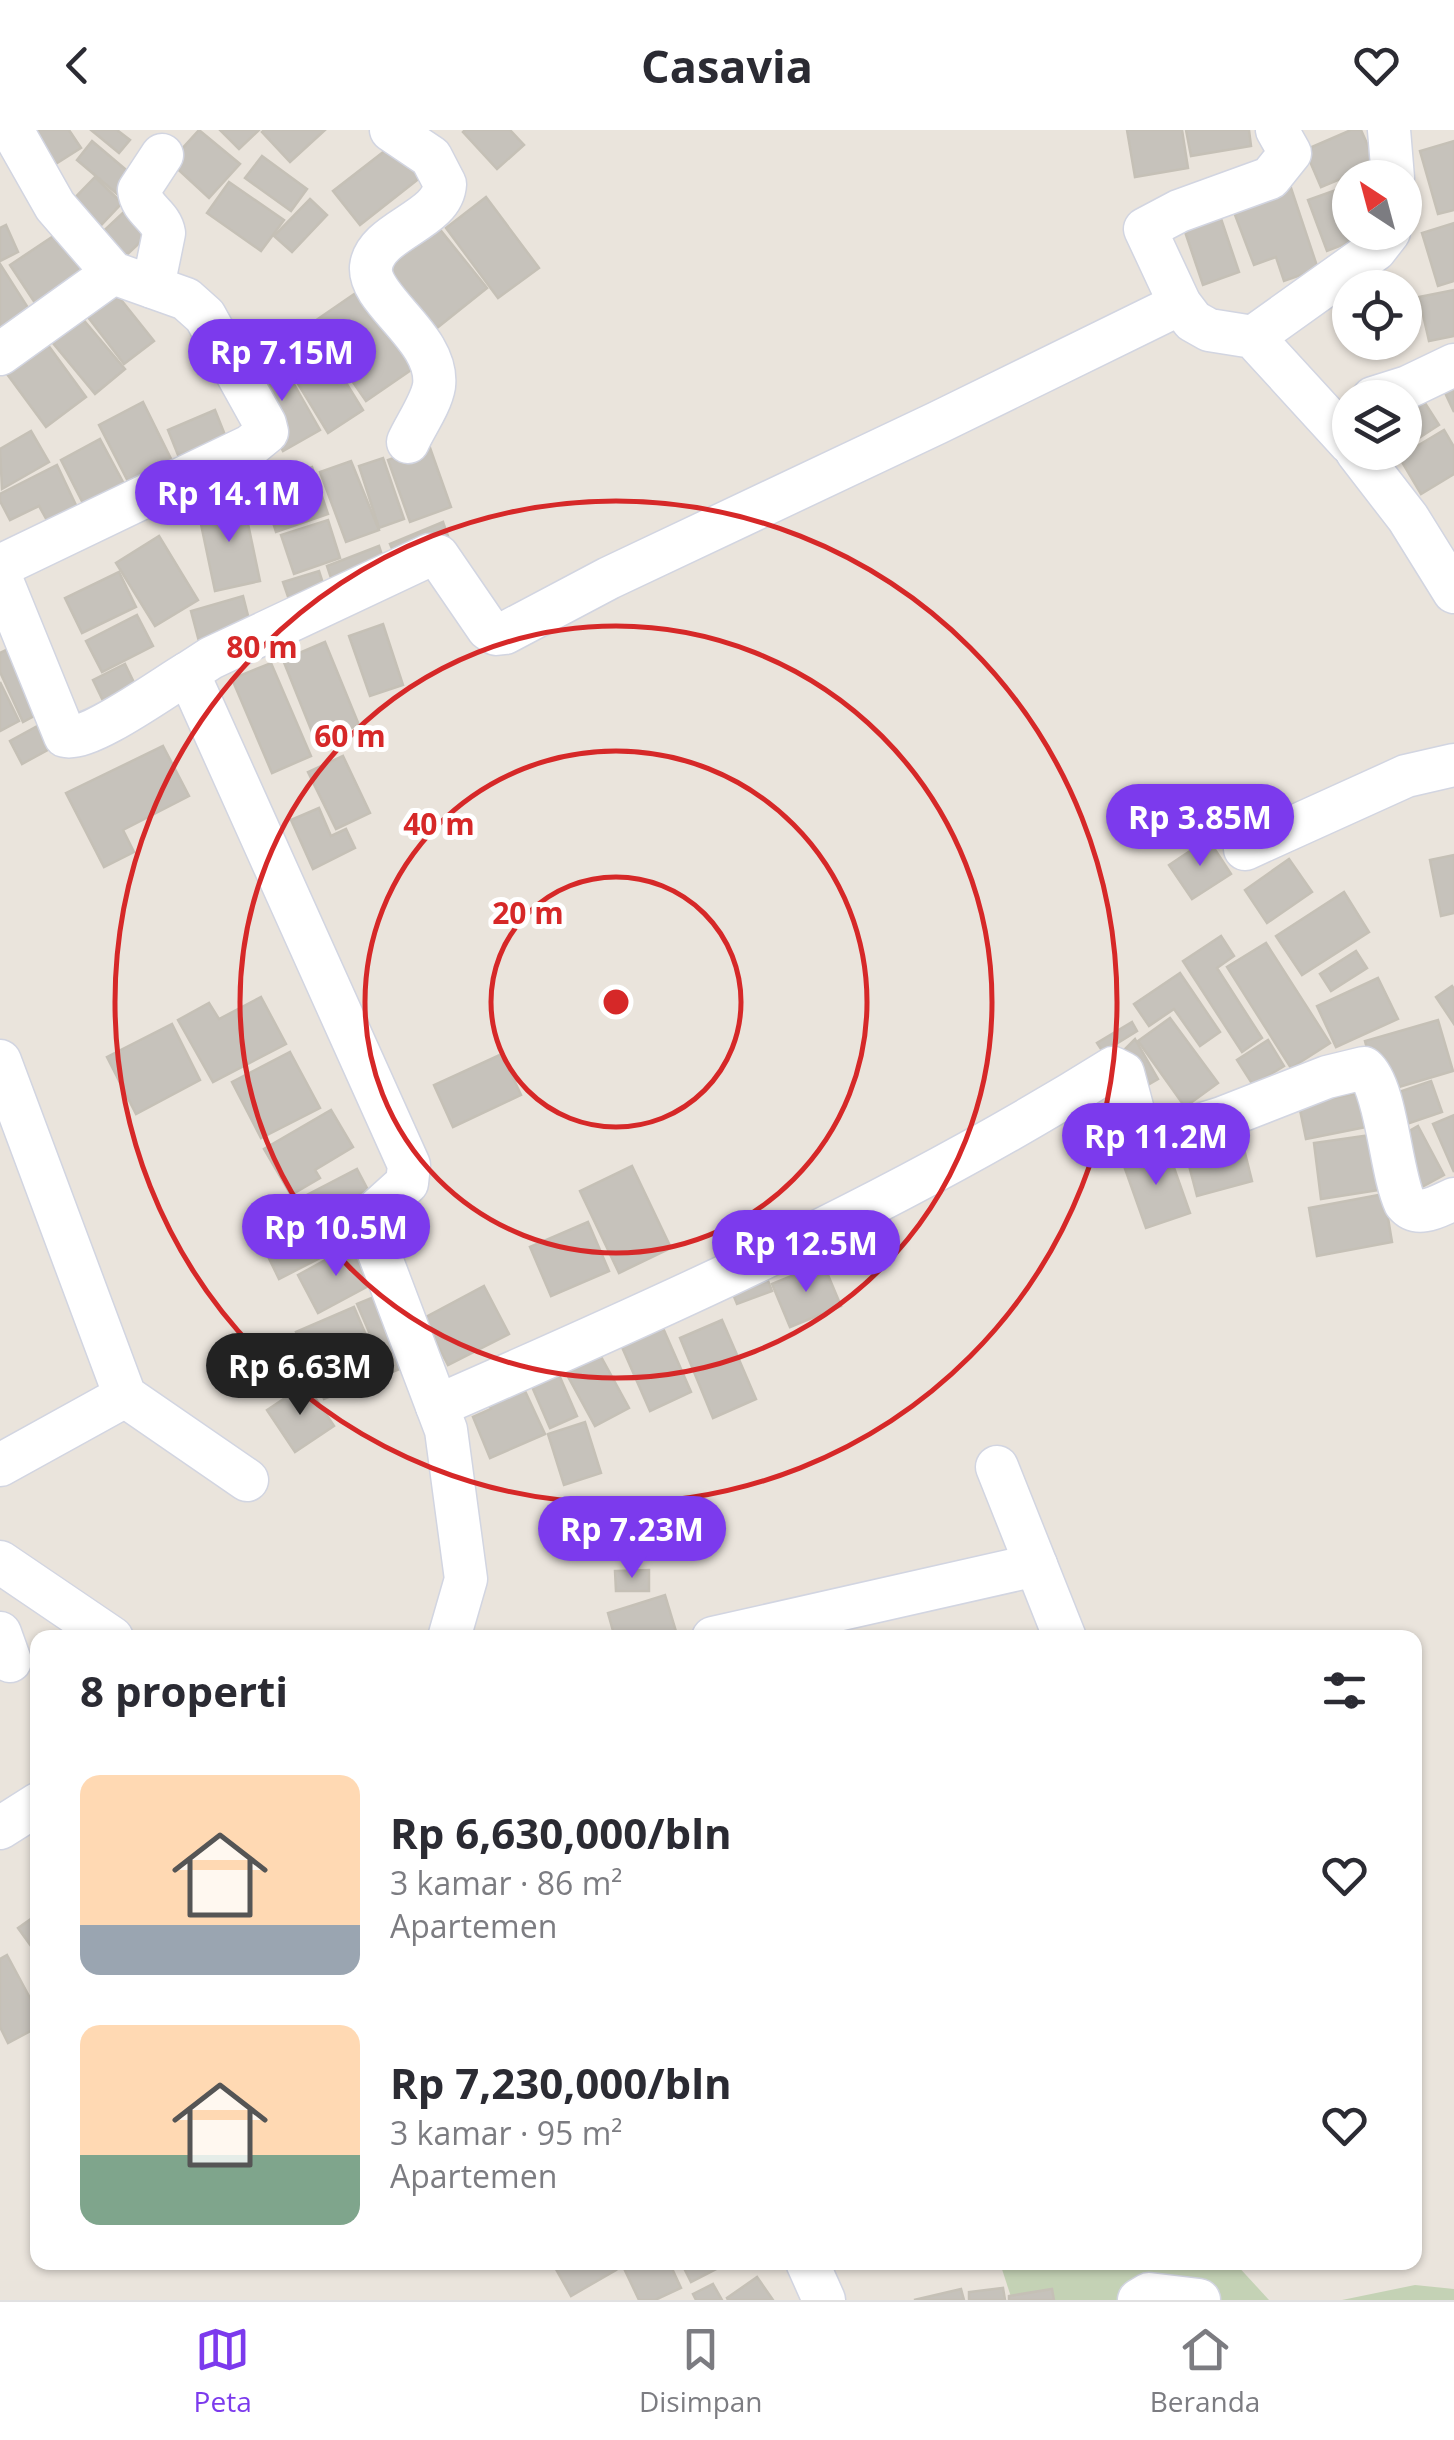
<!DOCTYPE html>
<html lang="id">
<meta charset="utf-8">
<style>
:root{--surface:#fff;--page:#f2f2f3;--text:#2b2b33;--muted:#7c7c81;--line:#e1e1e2;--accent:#7c3aed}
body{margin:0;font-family:"Open Sans",sans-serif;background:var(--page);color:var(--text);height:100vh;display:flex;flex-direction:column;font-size:38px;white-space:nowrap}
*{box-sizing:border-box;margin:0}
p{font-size:32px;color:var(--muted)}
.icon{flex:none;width:55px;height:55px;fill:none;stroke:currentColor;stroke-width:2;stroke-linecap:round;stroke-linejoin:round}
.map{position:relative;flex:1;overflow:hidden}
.sheet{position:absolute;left:30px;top:1500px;width:1392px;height:640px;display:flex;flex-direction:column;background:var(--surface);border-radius:20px;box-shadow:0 2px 8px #0004}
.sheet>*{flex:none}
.needle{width:65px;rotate:324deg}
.controls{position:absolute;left:1332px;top:30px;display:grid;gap:20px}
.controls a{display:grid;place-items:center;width:90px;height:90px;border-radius:50%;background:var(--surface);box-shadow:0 2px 8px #0004;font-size:50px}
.price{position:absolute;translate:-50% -85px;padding:0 22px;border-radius:35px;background:var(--accent);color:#fff;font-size:32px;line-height:65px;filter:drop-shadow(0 2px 5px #0008)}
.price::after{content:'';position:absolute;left:50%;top:60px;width:30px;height:22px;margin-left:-15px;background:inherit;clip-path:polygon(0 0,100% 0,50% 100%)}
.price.on{background:#222;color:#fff}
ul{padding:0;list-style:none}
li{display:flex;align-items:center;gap:30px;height:250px;padding:0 50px}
li span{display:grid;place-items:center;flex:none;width:280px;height:200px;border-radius:20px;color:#555}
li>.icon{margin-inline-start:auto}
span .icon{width:120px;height:120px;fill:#fffc;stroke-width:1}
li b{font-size:42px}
h2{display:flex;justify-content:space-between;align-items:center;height:120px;padding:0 50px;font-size:42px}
header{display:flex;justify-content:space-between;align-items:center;height:130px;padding:0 50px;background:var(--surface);font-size:45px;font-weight:700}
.dock{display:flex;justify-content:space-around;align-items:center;height:140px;border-top:2px solid var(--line);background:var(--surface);font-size:28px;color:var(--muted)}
.dock a{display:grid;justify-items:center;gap:5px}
.dock .on{color:var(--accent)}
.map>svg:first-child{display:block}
</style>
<header><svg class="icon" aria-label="back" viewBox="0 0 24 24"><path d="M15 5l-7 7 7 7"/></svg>Casavia<svg class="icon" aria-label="heart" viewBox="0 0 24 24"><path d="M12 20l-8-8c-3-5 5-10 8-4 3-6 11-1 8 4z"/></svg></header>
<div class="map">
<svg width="1454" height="2170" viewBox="0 0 1454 2170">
<rect width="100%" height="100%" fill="#eae4dc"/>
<g fill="#c4d2b5">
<polygon points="1000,2133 1235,2133 1269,2170 1012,2170"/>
<polygon points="1415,2155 1454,2159 1454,2170 1342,2170"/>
</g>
<g fill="#c6c2bb" stroke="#c5c0b6" stroke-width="2.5">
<polygon points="35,0 69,0 81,18 43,42"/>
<polygon points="91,0 117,0 130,10 119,23"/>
<polygon points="199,0 240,34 209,68 170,32"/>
<polygon points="220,0 259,0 239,19"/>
<polygon points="264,0 325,0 290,32 262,2"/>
<polygon points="465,0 510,0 524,15 497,39 463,2"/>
<polygon points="1127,0 1182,0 1188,38 1135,47"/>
<polygon points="1186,0 1249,0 1251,16 1191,26"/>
<polygon points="1351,0 1361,0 1376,34 1321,57 1305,20"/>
<polygon points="400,9 426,43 360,95 333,61"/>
<polygon points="92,11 138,50 123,69 77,30"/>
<polygon points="1454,11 1454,80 1438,84 1420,21"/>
<polygon points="262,26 307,59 291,81 245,48"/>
<polygon points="1287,46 1318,139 1284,151 1276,127 1254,135 1229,69"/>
<polygon points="95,47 122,73 90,107 63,80"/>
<polygon points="229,52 284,90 261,121 207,83"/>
<polygon points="1350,55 1350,102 1376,102 1327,121 1308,70"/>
<polygon points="486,67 539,138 498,168 446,98"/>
<polygon points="310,69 327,85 292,122 274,106"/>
<polygon points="1215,71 1239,142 1203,155 1179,84"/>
<polygon points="126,80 149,104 118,133 95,109"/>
<polygon points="1454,93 1454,151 1438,156 1422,103"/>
<polygon points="6,95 18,122 0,131 0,98"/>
<polygon points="438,97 487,158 432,202 384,141"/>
<polygon points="64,99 96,148 43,185 10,135"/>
<polygon points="0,134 39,195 0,220"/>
<polygon points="110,156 154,211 124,234 81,178"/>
<polygon points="363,158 417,236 366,271 312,193"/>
<polygon points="1454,160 1454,206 1429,211 1419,167"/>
<polygon points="76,181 125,239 95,264 47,206"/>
<polygon points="316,204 363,280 328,303 281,226"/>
<polygon points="48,215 86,267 46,297 7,244"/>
<polygon points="278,226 320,300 283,321 244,249"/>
<polygon points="1454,245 1454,282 1440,252"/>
<polygon points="1416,259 1439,295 1405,317 1405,268"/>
<polygon points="143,272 178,343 135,365 99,295"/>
<polygon points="215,280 231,320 184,340 168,300"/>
<polygon points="1444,300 1454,317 1454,344 1421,364 1399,327"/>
<polygon points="31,301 49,332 2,359 0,319"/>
<polygon points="100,309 131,367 91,389 61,330"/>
<polygon points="429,315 451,377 410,392 388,330"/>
<polygon points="383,328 404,389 379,398 359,336"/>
<polygon points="351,331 379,400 346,412 320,342"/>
<polygon points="57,335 83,390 54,403 39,376 10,390 0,371 0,364"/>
<polygon points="312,337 328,384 276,402 261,355"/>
<polygon points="243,370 260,451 215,461 198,380"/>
<polygon points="328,390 340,428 294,444 281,405"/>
<polygon points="443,392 451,415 399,435 390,414"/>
<polygon points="159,406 198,470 155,496 116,433"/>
<polygon points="379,416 387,440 336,463 327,436"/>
<polygon points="319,441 328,469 294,484 283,452"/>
<polygon points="119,442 136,477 82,503 65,468"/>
<polygon points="243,466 253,505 201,519 191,481"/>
<polygon points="137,485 153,516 102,542 86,511"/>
<polygon points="383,494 403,555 370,566 349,506"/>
<polygon points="325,512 359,595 316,612 283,530"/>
<polygon points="21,513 49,578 23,592 0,542 0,523"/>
<polygon points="271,533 311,626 272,643 232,549"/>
<polygon points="125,534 140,565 108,581 93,550"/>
<polygon points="0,552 19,591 0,601"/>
<polygon points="43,593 55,616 22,634 10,611"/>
<polygon points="163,616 189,666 123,700 134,722 104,737 66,663"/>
<polygon points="343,626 370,683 336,699 308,642"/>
<polygon points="319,678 331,706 346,699 355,718 313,739 291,690"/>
<polygon points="1208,709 1231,744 1192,769 1169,735"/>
<polygon points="1454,725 1454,783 1441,786 1430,730"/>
<polygon points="1289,729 1312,762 1267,793 1245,760"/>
<polygon points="1344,762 1369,802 1302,845 1276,806"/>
<polygon points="1221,806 1234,826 1217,838 1262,908 1242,922 1183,831"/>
<polygon points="1266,813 1330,913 1291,938 1227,837"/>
<polygon points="1356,821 1367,838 1331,861 1320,844"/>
<polygon points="1180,843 1220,902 1200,916 1174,879 1149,896 1134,874"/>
<polygon points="1378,848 1398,889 1336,917 1317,876"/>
<polygon points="1452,856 1454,859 1454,894 1436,867"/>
<polygon points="261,867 286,914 213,952 178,890 209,873 219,889"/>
<polygon points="1170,888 1218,953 1185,977 1138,911"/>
<polygon points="1438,890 1453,941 1379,963 1365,911"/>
<polygon points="1132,892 1137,901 1103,922 1097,913"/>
<polygon points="172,894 200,950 136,984 107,927"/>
<polygon points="1135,909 1158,949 1141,959 1116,928"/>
<polygon points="1268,910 1284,936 1253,955 1237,930"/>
<polygon points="290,922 320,978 261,1008 232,952"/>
<polygon points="502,924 521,965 453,997 434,955"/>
<polygon points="1431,951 1442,982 1404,995 1393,964"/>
<polygon points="1364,962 1371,996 1306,1009 1299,975"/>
<polygon points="331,980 353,1017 315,1040 320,1048 291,1065 264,1019"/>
<polygon points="1454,985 1454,1042 1433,994"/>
<polygon points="1238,995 1252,1051 1197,1066 1182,1009"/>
<polygon points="1418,996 1444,1045 1418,1059 1392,1011"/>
<polygon points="1371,1005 1379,1060 1321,1069 1314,1013"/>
<polygon points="1167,1018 1190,1083 1146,1098 1123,1033"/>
<polygon points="632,1036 671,1118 619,1143 580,1061"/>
<polygon points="357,1039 368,1060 286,1104 274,1082"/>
<polygon points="1384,1064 1392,1112 1317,1126 1309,1078"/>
<polygon points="348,1076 363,1106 279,1149 264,1118"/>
<polygon points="588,1092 609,1141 551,1166 530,1117"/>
<polygon points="813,1106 825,1129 801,1141 789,1118"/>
<polygon points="353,1115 374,1153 318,1183 298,1145"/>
<polygon points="761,1133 772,1161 737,1174 726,1147"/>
<polygon points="823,1133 841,1176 790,1197 772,1154"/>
<polygon points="484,1156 509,1204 448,1235 424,1188"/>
<polygon points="384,1163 413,1234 387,1244 357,1174"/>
<polygon points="354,1177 383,1245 324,1269 296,1202"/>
<polygon points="722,1190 756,1269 713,1288 680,1208"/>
<polygon points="663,1198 691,1262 650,1281 622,1217"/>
<polygon points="593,1212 629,1278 595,1296 559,1230"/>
<polygon points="553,1231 577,1286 550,1298 526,1243"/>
<polygon points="518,1246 545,1304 490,1328 473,1287 491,1279 483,1263"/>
<polygon points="306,1254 334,1296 295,1322 267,1280"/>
<polygon points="585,1292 601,1343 564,1355 548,1304"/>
<polygon points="649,1440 649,1461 616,1461 615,1441"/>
<polygon points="665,1465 678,1508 615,1508 608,1483"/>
<polygon points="38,1784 38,1822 36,1823 18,1798"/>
<polygon points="7,1825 38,1883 38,1897 8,1913 0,1897 0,1829"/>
<polygon points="552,2132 611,2132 616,2140 571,2166"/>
<polygon points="621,2132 669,2132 681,2158 655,2170 639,2170"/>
<polygon points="681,2132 722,2132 724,2135 691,2152"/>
<polygon points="757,2147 773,2170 728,2170 727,2168"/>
<polygon points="713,2154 722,2170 696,2170 693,2164"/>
<polygon points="1003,2158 1005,2170 969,2170 969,2162"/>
<polygon points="961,2159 964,2170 914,2170"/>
<polygon points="1052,2159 1054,2170 1009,2170 1009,2166"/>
</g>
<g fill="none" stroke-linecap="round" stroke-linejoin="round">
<defs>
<g id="street">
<path d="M 391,0 L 431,27 L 445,54 C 443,91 375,100 371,137 C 368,171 440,208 434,256 C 431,274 415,296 408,312"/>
<polyline points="1277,0 1290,23 1270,48 1179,81 1145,99 1180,174 1193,191 1209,200 1253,207 1350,313"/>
<polyline points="1389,0 1393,48"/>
<path d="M 153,157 L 164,103 C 161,85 141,80 139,60 L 162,25"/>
<polyline points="1253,207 1375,120 1389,102"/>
<polyline points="0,224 113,143"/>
<polyline points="1373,268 1408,257 1454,235"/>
<polyline points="1357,322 1408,388 1454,462"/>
<polyline points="0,436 250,316 267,302 265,294 205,186 186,169 113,143 55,76 12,0"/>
<path d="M 0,446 L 65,606 C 89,612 164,557 188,543"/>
<polyline points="1245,719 1406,646 1454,635"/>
<polyline points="0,931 125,1266 247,1350"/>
<path d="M 437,1276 C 668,1175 899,1072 1113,938 L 1123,943 L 1140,1007 L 1148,1011 L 1222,988 L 1327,947 L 1364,938 C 1387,957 1390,1041 1405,1073 C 1418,1089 1438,1076 1454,1069"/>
<polyline points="0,1335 125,1266"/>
<polyline points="997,1337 1065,1508"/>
<polyline points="0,1432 112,1508"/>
<polyline points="0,1503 10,1531"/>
<polyline points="449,1508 466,1449 446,1300 368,1094 376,1081 407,1053 409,1035 188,543 211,528 430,425 438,426 488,499 496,504 505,503 609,448 937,293 1180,174"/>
<polyline points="713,1508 1036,1435"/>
<polyline points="0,1698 38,1674"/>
<polyline points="807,2132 824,2170"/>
<polyline points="1139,2170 1149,2164 1199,2170"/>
</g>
</defs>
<use href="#street" stroke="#d2d5e1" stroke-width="45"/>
<use href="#street" stroke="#fff" stroke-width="42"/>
</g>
<g fill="none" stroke="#d62828" stroke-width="5">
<circle cx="616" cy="872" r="125"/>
<circle cx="616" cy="872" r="251"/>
<circle cx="616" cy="872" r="376"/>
<circle cx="616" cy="872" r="501"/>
</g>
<circle cx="616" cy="872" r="15" fill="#d62828" stroke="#fff" stroke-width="5"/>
<g font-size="30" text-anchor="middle" font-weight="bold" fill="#d62828" stroke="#fff" stroke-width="10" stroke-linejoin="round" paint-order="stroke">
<text x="262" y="528">80 m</text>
<text x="350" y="617">60 m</text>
<text x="439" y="705">40 m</text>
<text x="528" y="794">20 m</text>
</g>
</svg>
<div class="controls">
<a><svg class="needle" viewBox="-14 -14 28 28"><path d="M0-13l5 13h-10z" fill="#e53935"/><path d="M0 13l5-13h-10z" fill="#7c7c81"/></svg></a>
<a><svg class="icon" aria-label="locate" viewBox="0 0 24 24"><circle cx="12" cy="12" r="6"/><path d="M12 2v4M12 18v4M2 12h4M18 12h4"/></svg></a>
<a><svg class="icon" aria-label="layers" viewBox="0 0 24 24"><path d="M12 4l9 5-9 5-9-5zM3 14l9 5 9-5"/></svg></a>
</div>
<b class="price" style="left:282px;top:274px">Rp 7.15M</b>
<b class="price" style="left:229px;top:415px">Rp 14.1M</b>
<b class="price" style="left:1200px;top:739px">Rp 3.85M</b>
<b class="price" style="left:1156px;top:1058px">Rp 11.2M</b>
<b class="price" style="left:336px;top:1149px">Rp 10.5M</b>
<b class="price" style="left:806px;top:1165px">Rp 12.5M</b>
<b class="price on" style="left:300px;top:1288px">Rp 6.63M</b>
<b class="price" style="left:632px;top:1451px">Rp 7.23M</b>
<section class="sheet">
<h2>8 properti<svg class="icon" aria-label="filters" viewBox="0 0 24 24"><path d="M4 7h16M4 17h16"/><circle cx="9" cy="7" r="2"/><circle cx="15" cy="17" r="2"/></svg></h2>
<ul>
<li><span style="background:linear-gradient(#ffd9b3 75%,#9aa5b1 0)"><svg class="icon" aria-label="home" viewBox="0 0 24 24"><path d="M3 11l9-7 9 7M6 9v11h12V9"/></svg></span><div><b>Rp 6,630,000/bln</b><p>3 kamar · 86 m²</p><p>Apartemen</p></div><svg class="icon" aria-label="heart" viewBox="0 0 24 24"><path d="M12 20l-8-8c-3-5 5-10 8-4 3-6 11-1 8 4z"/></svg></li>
<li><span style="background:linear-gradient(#ffd9b3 65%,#7fa58c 0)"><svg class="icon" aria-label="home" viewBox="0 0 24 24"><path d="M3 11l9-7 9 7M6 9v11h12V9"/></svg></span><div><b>Rp 7,230,000/bln</b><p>3 kamar · 95 m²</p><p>Apartemen</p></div><svg class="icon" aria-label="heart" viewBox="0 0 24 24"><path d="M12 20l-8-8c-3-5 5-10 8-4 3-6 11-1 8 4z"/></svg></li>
</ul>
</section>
</div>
<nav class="dock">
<a class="on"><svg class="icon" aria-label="map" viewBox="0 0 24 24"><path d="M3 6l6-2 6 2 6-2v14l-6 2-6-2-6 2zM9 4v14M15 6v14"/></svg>Peta</a>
<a><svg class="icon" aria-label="saved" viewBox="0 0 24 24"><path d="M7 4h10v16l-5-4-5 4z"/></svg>Disimpan</a>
<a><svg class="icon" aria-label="home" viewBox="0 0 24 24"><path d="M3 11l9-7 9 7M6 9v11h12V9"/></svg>Beranda</a>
</nav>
